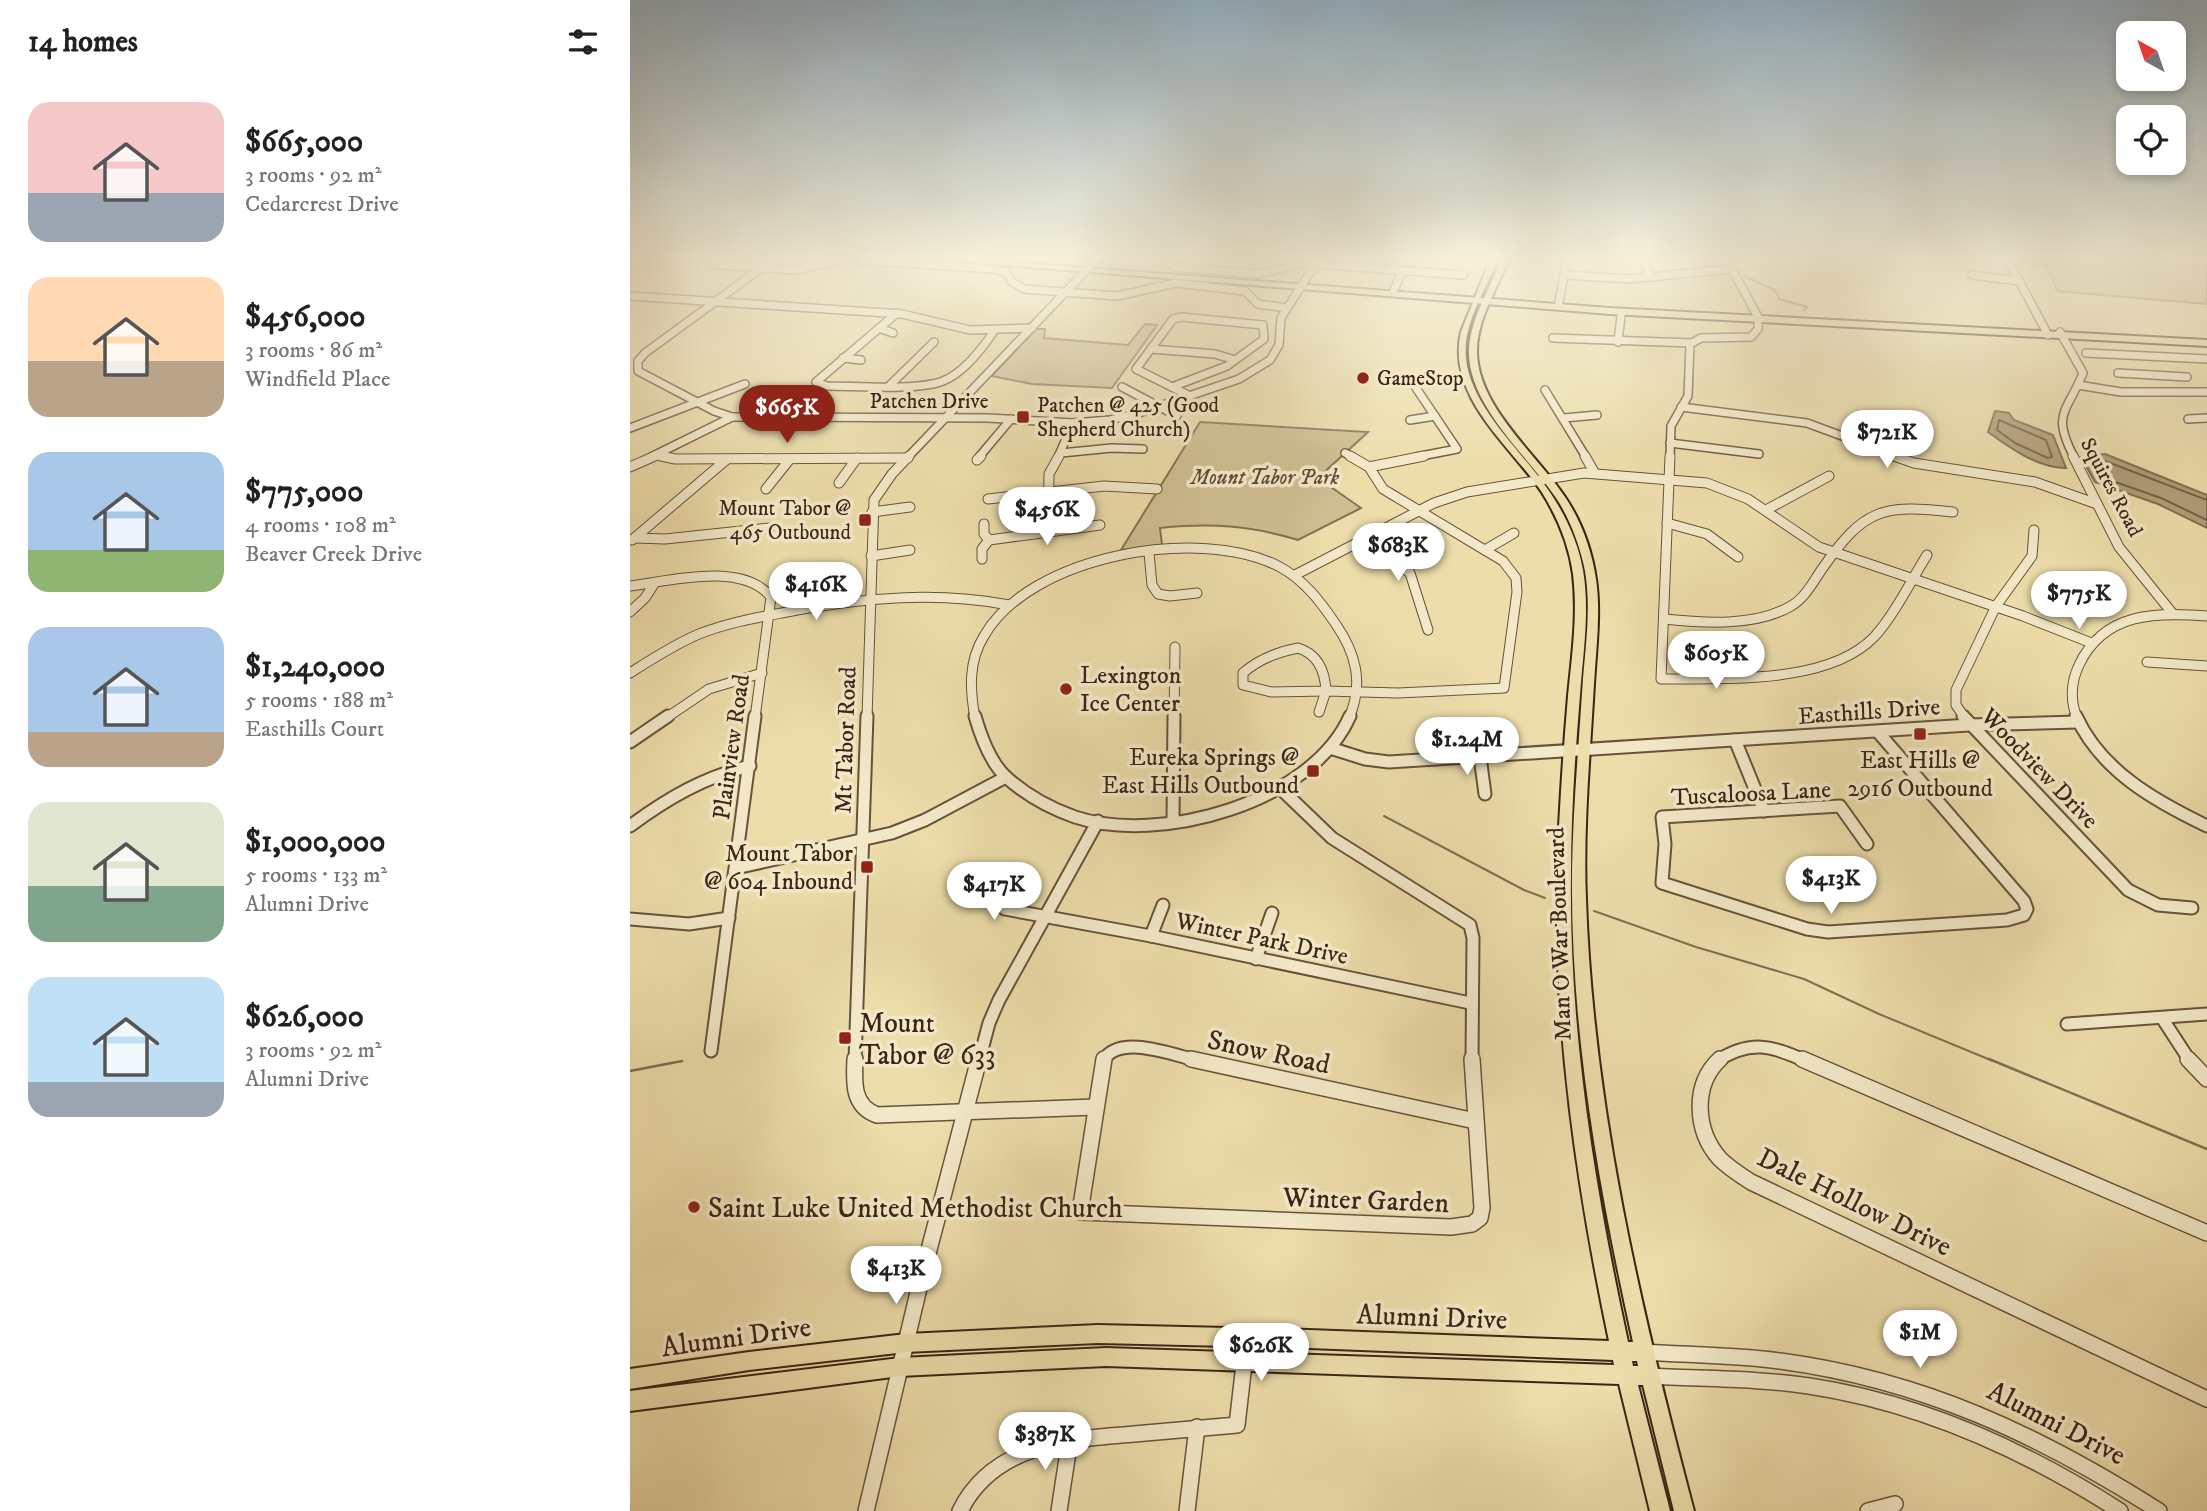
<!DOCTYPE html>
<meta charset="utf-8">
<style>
:root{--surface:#fff;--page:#f2f2f2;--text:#202124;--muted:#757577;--accent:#8f2418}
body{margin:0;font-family:"IM FELL DW Pica",serif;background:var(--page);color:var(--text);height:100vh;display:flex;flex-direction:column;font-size:26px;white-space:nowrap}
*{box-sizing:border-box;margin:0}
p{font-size:23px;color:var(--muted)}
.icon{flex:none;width:38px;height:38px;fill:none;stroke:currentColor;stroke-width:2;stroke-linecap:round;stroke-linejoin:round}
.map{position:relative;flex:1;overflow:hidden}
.drawer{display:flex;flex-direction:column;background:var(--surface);width:630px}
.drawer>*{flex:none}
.needle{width:46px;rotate:320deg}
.buttons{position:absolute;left:1486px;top:21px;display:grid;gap:14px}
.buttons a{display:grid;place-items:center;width:70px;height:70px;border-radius:14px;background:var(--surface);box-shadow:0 4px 10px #0003;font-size:35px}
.price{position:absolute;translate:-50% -60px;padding:0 16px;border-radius:24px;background:#fff;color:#222;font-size:23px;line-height:46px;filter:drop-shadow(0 2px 4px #0008)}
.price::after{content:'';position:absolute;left:50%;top:42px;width:21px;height:16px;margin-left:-10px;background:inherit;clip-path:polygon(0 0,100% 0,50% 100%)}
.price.selected{background:var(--accent);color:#fff}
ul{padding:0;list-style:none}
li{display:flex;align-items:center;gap:21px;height:175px;padding:0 28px}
li span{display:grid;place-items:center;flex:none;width:196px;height:140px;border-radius:21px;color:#555}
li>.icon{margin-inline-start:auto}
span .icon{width:84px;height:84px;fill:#fffc;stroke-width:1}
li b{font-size:30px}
h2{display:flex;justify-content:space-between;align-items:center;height:84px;padding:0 28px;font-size:30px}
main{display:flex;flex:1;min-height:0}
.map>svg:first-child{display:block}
</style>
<main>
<section class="drawer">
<h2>14 homes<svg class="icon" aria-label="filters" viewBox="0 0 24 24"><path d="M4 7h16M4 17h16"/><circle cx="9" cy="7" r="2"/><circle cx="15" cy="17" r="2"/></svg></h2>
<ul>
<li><span style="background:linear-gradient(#f6c9c9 65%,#9aa5b1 0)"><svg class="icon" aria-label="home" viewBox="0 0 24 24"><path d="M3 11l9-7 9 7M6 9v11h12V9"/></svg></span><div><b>$665,000</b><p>3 rooms · 92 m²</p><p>Cedarcrest Drive</p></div></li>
<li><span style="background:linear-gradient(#ffd9b3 60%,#b9a48a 0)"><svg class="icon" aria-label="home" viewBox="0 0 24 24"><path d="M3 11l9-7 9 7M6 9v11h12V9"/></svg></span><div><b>$456,000</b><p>3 rooms · 86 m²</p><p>Windfield Place</p></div></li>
<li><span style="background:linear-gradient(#a9c7e8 70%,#8fb573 0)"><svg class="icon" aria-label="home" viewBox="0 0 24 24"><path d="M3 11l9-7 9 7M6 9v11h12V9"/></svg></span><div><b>$775,000</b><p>4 rooms · 108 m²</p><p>Beaver Creek Drive</p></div></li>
<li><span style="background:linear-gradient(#a9c7e8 75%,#b9a48a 0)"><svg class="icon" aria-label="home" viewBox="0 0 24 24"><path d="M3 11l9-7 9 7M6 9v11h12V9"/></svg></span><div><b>$1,240,000</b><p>5 rooms · 188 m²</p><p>Easthills Court</p></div></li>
<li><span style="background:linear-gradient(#dfe7d0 60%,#7fa58c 0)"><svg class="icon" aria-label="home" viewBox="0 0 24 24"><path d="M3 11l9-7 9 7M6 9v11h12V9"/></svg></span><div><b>$1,000,000</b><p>5 rooms · 133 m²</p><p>Alumni Drive</p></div></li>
<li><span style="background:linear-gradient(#bfe0f5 75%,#9aa5b1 0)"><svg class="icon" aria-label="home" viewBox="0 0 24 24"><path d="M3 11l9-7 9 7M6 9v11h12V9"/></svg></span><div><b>$626,000</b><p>3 rooms · 92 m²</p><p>Alumni Drive</p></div></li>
</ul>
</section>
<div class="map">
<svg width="1577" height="1511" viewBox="0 0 1577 1511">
<rect width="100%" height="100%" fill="#ecddaa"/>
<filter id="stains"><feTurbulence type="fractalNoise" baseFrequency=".00286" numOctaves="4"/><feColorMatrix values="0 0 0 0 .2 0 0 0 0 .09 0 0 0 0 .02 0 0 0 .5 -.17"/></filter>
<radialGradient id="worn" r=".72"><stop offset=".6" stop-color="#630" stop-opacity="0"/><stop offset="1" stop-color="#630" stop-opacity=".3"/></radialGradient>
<g fill="#cebe91" stroke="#847254" stroke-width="2">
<polygon points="1390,258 1471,258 1577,267 1577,304 1427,291 1417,265 1393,263"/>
<polygon points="515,324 527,325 482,388 402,384 362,376 406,329 415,329 414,338 498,345"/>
<path d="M 570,422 L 738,432 L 688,478 L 731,508 L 668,540 C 619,525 581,523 530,528 L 532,545 L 491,550 Z"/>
</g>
<g fill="#b09e78" stroke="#816e51" stroke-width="2">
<path d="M 1365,411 L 1379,413 L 1384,420 L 1423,435 L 1436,468 C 1408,468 1380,448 1358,432 Z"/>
<polygon points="1475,454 1577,495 1577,528 1528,504 1465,482 1451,457"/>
</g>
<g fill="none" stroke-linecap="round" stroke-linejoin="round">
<g stroke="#766247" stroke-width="2">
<polygon points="1369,420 1416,440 1422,457 1418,458 1385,443 1367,430"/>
<polyline points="1577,500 1475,461 1464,464 1471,477 1531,498 1577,520"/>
</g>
<g stroke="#816e51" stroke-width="2">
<polyline points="1064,258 1081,267"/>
<polyline points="1114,276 1145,290 1149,299 1177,307 1174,310"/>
<polyline points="754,816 894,890 915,898"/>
<polyline points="964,911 1066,947 1174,979 1249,1014 1363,1061"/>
</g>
<g stroke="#816e51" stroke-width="2.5">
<polyline points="1359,1059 1577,1149"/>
<polyline points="0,1071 52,1061"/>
</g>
<defs>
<g id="minor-far3">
<polyline points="83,258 82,263 86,265 167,270 214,259 363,269 376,272 382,282 394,289 487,296 546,283 615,291 628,304 657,308"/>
<polyline points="145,258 15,353 8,361 8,371 84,411 102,417 358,418 443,423 480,420 509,413 609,379 640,360 649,345 651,318 689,258"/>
<polyline points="544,258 540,264 544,267 628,274 673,263 833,275"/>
<polyline points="1009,258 1015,262 1020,277"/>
<polyline points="1377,258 1418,335"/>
<polyline points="0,265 11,258"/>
<polyline points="935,275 1000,279 1101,269"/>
<polyline points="1342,275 1389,281"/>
<polyline points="764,290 772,271"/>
<polyline points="0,296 272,314 340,330 402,328"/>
<polyline points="929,302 937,258"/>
<path d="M 267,313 L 186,382 L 197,386 C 226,386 288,391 313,381 C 333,373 352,349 364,331"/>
<polygon points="551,317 633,325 634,339 597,366 542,387 506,369 543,319"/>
<polyline points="249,328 263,333"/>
<path d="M 1430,332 L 1453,373 C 1437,413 1421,413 1444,457"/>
<polyline points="923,338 1061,343"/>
<polyline points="988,342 991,316"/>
<polyline points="521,349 585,354 605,360"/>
<polyline points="1456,353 1577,359"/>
<polyline points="213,358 231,360"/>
<polyline points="1488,373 1557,377"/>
<polyline points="782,382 827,449 786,457"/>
<polyline points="260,385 304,342"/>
<polyline points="1448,385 1491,392 1577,392"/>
<polyline points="492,387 547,416"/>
<polyline points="542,387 560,396"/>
<polyline points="915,390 956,457"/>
<polyline points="1051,407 1177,423 1269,457"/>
<polyline points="934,418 967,415"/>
<polyline points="1558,419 1577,418"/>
<polyline points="780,420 805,416"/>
<polyline points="0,428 115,384"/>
<polyline points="1040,443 1129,454"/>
<polyline points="431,453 482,448 513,449"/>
<polyline points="715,453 723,457"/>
<polyline points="28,455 38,457"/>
<polyline points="21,457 102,417"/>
<polyline points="278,457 468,258"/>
<polyline points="349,457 381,419"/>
<polyline points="428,457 443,423"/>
<polyline points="1040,457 1041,426 1058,396 1060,344 1071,338 1121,337 1128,329 1128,317 1096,258"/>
</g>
<g id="minor-far2">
<polyline points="31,456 45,459 278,458"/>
<polyline points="955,456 964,472"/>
<path d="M 1040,456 L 1031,679 C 1093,678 1198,685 1244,637 C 1263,617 1282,579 1297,555"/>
<polyline points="1264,456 1284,463 1405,482 1467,504"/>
<polyline points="1443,456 1489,547 1543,614"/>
<polyline points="347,460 351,456"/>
<polyline points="0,467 25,456"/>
<polyline points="739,467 794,456"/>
<polyline points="209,483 227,458"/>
<polyline points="136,489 160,459"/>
<polyline points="358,499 474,486 527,489"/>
<polyline points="1136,510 1199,476"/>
<polyline points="242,512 280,507"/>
<polyline points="1037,523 1077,534 1108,557"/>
<polyline points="418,532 419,474 429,456"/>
<polyline points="5,538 35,539 140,528"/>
<polyline points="2,540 96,460"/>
<polyline points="359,540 470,525"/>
<polyline points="733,540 780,573 798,630"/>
<polyline points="855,550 884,533"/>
<polyline points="519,553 522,585 528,594 540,596 567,593"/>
<polyline points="241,556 280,550"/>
<polyline points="352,559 352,549 359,540 354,534 354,524"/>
<polyline points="665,575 804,503 837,492 954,473 1077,483 1118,499 1189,547 1393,616 1459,642"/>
<path d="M 0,586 C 40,581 112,561 141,597 L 125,718"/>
<polyline points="0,612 15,598 24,584"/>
<path d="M 1034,619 C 1074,623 1125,627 1161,606 C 1175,598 1183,582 1192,569 C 1234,509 1251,504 1323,512"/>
<path d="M 668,648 C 688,654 695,672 696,691 L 641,692 L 613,685 L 613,673 C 629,659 647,652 668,648 Z"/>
<polyline points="1517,662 1577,666"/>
<path d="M 0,673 C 22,659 45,644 69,634 C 99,622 131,617 162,611 C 236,598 305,591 379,605"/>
<polyline points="689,712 696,691 768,693 874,688 887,592 886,578 873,561 753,489 739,467 720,456"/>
<polyline points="36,718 79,689 132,673"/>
<polyline points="237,718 244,500 262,474 279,456"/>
<path d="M 345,718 C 340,690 338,662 354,636 C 400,555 571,525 650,567 C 674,580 690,601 705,623 C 726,653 734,683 719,718"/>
<polyline points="544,718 545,647"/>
<polyline points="1335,718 1326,705 1326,690 1366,606 1402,556 1404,530"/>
<path d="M 1447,718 C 1440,700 1441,682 1449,665 C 1474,612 1526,612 1577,616"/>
</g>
<g id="minor-far1">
<path d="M 345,716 C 351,737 360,762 376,777 C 396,795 419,808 445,817 C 529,845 682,803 720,716"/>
<polyline points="1333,716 1498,890 1528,905 1562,908"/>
<path d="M 1446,716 C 1471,771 1525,801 1577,826"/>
<polyline points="1105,740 1134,811"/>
<polyline points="0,742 38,716"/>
<polyline points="700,748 735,759 759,762 1339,725 1448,722"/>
<polyline points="850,757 855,794"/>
<polyline points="650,788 702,838 840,925 843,938 842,1061"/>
<polyline points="543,822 544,716"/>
<path d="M 0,826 C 38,798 74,777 120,766"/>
<polyline points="1237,844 1210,806 1032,817 1035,844 1032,883 1177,929 1198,932 1377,920 1394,915 1397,909 1394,901 1248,732"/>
<polyline points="106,868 262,833 295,820 376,777"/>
<polyline points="347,878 360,900 375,909 521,936 840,1003"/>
<polyline points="0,919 59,924 99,918"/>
<polyline points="521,936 533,905"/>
<polyline points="626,959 642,913"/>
<polyline points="1532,1018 1560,1061"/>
<polyline points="1437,1024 1577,1014"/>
<polyline points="81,1051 125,716"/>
<polyline points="225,1061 237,716"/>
<polyline points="349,1061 359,1023 369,1000 468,821"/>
<path d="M 473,1061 C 489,1033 543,1055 569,1061"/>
<path d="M 1087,1061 C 1121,1039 1142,1046 1176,1061"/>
</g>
<g id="minor">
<path d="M 225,1059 C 224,1082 222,1106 247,1115 L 465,1107"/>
<polyline points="474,1059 450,1212 821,1227 842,1224 850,1218 852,1208 842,1059"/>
<polyline points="561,1059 845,1121"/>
<path d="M 1090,1059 C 1062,1085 1065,1131 1090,1159 C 1099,1168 1110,1175 1121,1182 L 1577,1399"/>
<polyline points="1172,1059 1577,1233"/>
<polyline points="1558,1059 1577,1079"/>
<path d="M 1012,1352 C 1058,1355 1105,1355 1150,1361 C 1293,1380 1409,1435 1529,1511"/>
<path d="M 1019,1376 C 1072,1379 1126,1378 1179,1386 C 1292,1403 1395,1450 1490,1511"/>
<polyline points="236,1511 290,1284 349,1059"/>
<path d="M 330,1511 C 363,1444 438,1439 504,1434 C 538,1431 573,1428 607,1425 L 617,1338"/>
<polyline points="429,1511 440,1439"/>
<polyline points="557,1511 567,1427"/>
<polyline points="1238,1511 1265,1504"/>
</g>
<path id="major" d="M 861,258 L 868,258 C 858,285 839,314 836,343 C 830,398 889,447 917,488 C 934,512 948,541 953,570 C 960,611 953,654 950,695 C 945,755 941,816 941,876 C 939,1033 965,1189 998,1342 L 1003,1342 C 969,1188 940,1030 942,871 C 943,807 949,743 953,678 C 956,643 961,607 955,571 C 950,546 940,519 926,498 C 897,455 836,404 839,348 C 841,317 861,287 872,258 L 879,258 C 868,288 847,318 847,351 C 847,407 908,455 937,500 C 952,523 962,552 966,579 C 971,613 966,649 964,684 C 960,755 953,828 956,900 C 963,1108 1011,1310 1064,1511 L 1044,1511 L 1013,1385 L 1008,1385 L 1040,1511 L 1020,1511 L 989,1384 L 476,1366 L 270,1376 L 0,1411 L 0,1391 L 270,1358 L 476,1348 L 984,1365 L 983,1360 L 679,1348 L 468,1343 L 276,1352 L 119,1370 L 0,1389 L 0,1369 L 119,1352 L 276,1334 L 468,1325 L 679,1330 L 979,1341 C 947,1188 924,1032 927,875 C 929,815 933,755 938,696 C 942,655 948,615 943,574 C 939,545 927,516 911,491 C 879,444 816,396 831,332 ZM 1002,1361 L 1007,1361 L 1008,1366 L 1003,1366 Z"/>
<polygon id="highway" points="286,258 326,258 980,308 1577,340 1577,346 980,314"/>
</defs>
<use href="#minor-far3" stroke="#67533b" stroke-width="10"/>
<use href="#minor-far2" stroke="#67533b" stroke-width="11"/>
<use href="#minor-far1" stroke="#67533b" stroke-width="15"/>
<use href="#minor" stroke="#67533b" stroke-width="18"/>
<use href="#major" stroke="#3b2516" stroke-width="4"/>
<use href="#highway" stroke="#3b2516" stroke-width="4"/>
<use href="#minor-far3" stroke="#f3e9c8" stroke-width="7"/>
<use href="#minor-far2" stroke="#f3e9c8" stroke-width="9"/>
<use href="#minor-far1" stroke="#f3e9c8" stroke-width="11"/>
<use href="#minor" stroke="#f3e9c8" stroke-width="15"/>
<use href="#major" fill="#ecddaa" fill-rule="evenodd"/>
<use href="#highway" fill="#ecddaa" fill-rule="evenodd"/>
</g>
<linearGradient id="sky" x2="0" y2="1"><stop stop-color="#91abbb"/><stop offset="0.55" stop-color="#f6f0d9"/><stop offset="1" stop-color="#f6f0d9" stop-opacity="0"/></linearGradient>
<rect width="1577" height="470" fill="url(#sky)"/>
<g fill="#8f2418" stroke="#f3e9c8" stroke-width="2.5">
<circle cx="733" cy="378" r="7"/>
<rect x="386" y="410" width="14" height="14" rx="3.5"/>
<rect x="228" y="513" width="14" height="14" rx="3.5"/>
<circle cx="436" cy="689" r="7"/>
<rect x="1283" y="727" width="14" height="14" rx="3.5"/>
<rect x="676" y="764" width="14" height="14" rx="3.5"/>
<rect x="230" y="860" width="14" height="14" rx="3.5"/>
<rect x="208" y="1031" width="14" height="14" rx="3.5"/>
<circle cx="64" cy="1207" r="7"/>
</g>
<g text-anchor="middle" stroke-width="7" stroke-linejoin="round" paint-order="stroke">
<g font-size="21" fill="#3b2516" stroke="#f3e9c8" text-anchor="start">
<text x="747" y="385">GameStop</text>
<text x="407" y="412">Patchen @ 425 (Good<tspan x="407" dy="24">Shepherd Church)</tspan></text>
<text x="221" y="515" text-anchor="end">Mount Tabor @<tspan x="221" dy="24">465 Outbound</tspan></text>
</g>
<g font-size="21" fill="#3b2516" stroke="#f3e9c8">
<text x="299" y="408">Patchen Drive</text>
<text transform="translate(1482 487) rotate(62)" y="7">Squires Road</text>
</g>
<g font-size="21" font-style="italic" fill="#604b35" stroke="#f3e9c8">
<text x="635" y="484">Mount Tabor Park</text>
</g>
<g font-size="24" fill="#3b2516" stroke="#f3e9c8" text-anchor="end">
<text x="450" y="683" text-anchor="start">Lexington<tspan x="450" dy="28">Ice Center</tspan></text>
<text x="669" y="765">Eureka Springs @<tspan x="669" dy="28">East Hills Outbound</tspan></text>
<text x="1290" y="768" text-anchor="middle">East Hills @<tspan x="1290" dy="28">2916 Outbound</tspan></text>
<text x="223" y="861">Mount Tabor<tspan x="223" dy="28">@ 604 Inbound</tspan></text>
</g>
<g font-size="24" fill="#3b2516" stroke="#f3e9c8">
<text transform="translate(1239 711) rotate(-4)" y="8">Easthills Drive</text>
<text transform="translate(215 740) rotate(-88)" y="8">Mt Tabor Road</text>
<text transform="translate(101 747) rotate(-82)" y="8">Plainview Road</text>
<text transform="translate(1410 768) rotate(46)" y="8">Woodview Drive</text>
<text transform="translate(1121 793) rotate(-3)" y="8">Tuscaloosa Lane</text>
<text transform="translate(929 934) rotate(-92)" y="8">Man O War Boulevard</text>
<text transform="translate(632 938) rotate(12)" y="8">Winter Park Drive</text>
</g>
<g font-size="28" fill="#3b2516" stroke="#f3e9c8" text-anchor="start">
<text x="229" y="1032">Mount<tspan x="229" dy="32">Tabor @ 633</tspan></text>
<text x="78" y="1217">Saint Luke United Methodist Church</text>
</g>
<g font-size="28" fill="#3b2516" stroke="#f3e9c8">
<text transform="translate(639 1051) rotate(12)" y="10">Snow Road</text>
<text transform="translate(736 1199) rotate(2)" y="10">Winter Garden</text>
<text transform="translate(1225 1201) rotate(26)" y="10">Dale Hollow Drive</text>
<text transform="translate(802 1316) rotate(2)" y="10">Alumni Drive</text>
<text transform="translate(106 1336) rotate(-8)" y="10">Alumni Drive</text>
<text transform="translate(1427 1422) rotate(27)" y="10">Alumni Drive</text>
</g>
</g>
<rect width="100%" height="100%" filter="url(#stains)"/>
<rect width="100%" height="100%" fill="url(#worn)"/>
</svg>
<div class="buttons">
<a><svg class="needle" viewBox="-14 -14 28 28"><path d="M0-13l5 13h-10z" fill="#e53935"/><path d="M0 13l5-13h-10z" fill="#757577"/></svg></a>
<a><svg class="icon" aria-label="locate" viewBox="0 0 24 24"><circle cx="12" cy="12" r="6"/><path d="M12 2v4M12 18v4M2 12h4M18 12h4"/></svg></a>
</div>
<b class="price selected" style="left:157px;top:445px">$665K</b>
<b class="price" style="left:1257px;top:470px">$721K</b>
<b class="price" style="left:417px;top:547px">$456K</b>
<b class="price" style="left:768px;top:583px">$683K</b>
<b class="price" style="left:186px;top:622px">$416K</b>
<b class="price" style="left:1449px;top:631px">$775K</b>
<b class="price" style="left:1086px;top:691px">$605K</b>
<b class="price" style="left:837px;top:777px">$1.24M</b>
<b class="price" style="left:1201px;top:916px">$413K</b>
<b class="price" style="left:364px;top:922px">$417K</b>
<b class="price" style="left:266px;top:1306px">$413K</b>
<b class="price" style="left:1290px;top:1370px">$1M</b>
<b class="price" style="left:631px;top:1383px">$626K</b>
<b class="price" style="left:415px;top:1472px">$387K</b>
</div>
</main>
